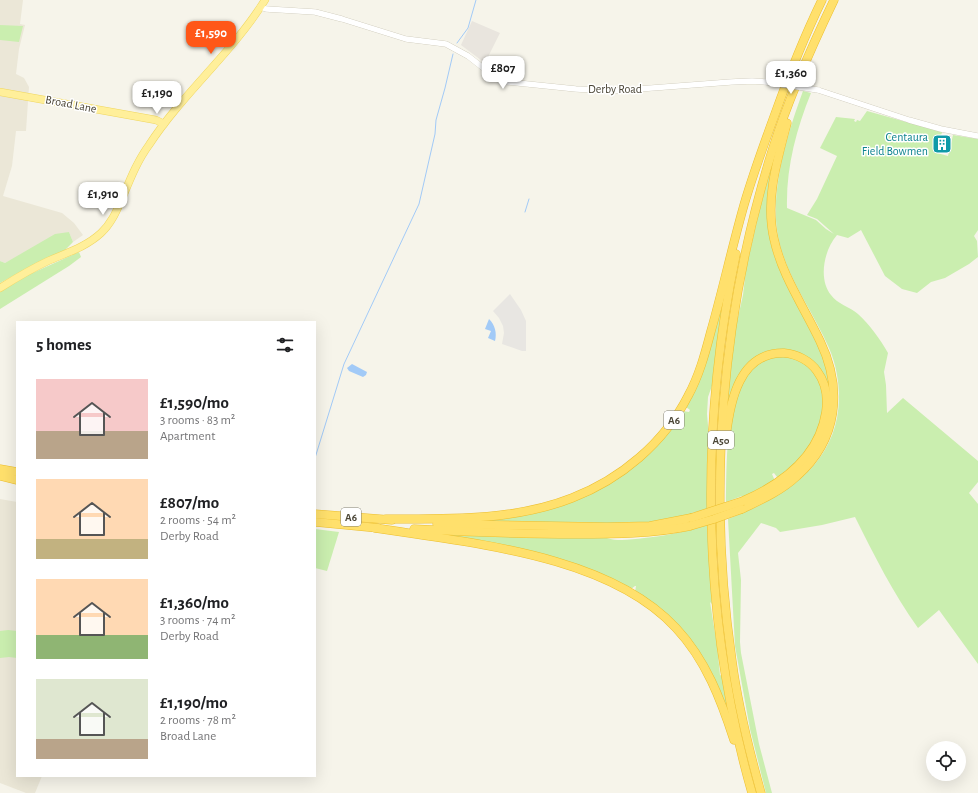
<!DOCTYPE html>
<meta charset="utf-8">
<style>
:root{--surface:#fff;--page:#f2f2f2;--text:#202124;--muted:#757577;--accent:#ff5718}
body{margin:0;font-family:"Alegreya Sans",sans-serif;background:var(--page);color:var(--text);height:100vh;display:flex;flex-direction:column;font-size:15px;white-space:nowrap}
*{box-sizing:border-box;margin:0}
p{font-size:13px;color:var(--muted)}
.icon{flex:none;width:22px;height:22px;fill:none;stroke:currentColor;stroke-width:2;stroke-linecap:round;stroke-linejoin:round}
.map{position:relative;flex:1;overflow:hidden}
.drawer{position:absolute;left:16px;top:321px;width:300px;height:456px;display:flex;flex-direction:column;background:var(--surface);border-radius:0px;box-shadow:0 4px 16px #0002}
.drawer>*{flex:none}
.tools{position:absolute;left:926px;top:741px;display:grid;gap:8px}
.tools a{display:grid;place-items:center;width:40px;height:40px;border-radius:50%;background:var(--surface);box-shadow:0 4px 16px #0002;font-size:20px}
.price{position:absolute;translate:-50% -34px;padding:0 9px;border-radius:8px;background:#fff;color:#222;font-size:13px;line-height:26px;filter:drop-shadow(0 1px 2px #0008)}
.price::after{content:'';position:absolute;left:50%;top:24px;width:12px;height:9px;margin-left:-6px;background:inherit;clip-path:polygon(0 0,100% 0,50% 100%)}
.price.current{background:var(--accent);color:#fff}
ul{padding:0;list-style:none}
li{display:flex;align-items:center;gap:12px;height:100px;padding:0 20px}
li span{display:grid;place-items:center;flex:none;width:112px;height:80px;border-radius:0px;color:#555}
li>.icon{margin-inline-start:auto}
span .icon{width:48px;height:48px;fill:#fffc;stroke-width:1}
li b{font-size:17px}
h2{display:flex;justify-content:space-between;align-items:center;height:48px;padding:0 20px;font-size:17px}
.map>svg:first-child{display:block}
</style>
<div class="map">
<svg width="978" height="793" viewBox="0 0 978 793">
<rect width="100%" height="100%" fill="#f6f4ea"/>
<g fill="#ebe7d7">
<polygon points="0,0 23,0 20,24 25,25 19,49 16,74 24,78 29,87 26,131 16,131 12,166 3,196 62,213 74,223 83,235 73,242 69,232 5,263 0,261"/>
<polygon points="0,499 17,502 17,776 42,776 35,793 26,793 0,783"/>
</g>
<polygon fill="#e9e5de" points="472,21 500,33 485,63 461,45"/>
<g fill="#caeeaf">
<polygon points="0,25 23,26 19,42 0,40"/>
<path d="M 803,91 L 811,93 C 796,130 786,168 787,208 L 816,220 L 826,229 L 834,234 L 817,219 L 807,215 L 817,199 L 837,156 L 820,148 L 836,117 L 855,119 L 854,121 L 856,122 L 857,120 L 860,121 L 867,111 L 942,132 L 937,153 L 948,156 L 953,135 L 978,139 L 978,230 L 974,236 L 977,241 L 978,257 L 969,264 L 945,278 L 931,282 L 917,293 L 902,289 L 885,276 L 861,230 L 848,238 L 837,235 C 824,250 818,279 831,295 C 837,304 850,307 858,314 C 870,325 880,339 888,353 L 884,372 L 886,385 L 887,413 L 903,398 L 978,461 L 978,482 L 969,493 L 978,504 L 978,664 L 939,610 L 918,628 C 893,593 874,555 855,517 L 822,525 L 780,532 L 776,528 L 761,523 L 738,553 L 741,580 L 740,642 L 741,653 L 759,744 L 772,793 L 766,793 L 750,729 L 735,646 L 728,519 C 783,498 838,465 839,398 C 839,381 836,364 829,348 C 812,309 783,273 777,230 C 771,187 788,132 803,91 Z"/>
<polygon points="774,158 770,240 774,255 784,279 824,357 831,391 798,354 752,362 726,408 736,326 743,295 746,269 760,208"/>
<polygon points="69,232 73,242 62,253 31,266 0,283 0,261 5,263 55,234"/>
<polygon points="79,252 81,257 69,266 0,309 0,292 28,275"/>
<polygon points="721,309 722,310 713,383 708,397 707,414 709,437 708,509 692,513 692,516 658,522 645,522 604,525 455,522 500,518 604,486 683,411 689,412 690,410 686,407 705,365"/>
<path d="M 787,356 L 806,364 L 818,378 L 823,395 L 823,417 L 808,451 L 781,478 L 777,477 L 774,473 L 772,474 L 775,481 L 743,498 L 742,496 L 726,502 C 727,464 724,387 758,363 C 767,357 777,357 787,356 Z"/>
<path d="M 707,524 L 712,604 L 710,602 L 717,645 L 720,675 L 722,676 L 732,726 L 697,651 L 635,592 L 636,586 L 635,586 L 631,589 L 601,575 L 436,534 L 513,537 L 603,537 C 608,538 613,540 618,540 C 639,540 689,533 707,524 Z"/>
<polygon points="315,529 339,532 327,571 315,568"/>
<polygon points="8,630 17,631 17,658 9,657 0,658 0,631"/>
</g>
<polygon fill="#e8e6e2" points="510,294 521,310 526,321 526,351 522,351 502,344 504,333 503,326 499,318 493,311"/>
<g fill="#a2caf7">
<path d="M 489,319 C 495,325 497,333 495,341 L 488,338 L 491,331 L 485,329 Z"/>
<polygon points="352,364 367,372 366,375 363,377 349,371 347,368"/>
</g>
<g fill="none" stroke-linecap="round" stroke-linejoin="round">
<g stroke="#a2caf7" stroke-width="1">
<polyline points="457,43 468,28 476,0"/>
<polyline points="525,212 529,199"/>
<polyline points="315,458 344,364 419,204 435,134 436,120 445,88 453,54"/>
</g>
<defs>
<g id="minor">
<polyline points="260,7 266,9 315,12 342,19 406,39 446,44 468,56 491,74 507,82 576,89 612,91 731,82 752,81 766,82"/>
<polyline points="818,90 909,120 941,129 978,136"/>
</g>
<g id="major">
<polyline points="0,92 156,120 164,124"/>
<path d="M 0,288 C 16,278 31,269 48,261 C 66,253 86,247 101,233 C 113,222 118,207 124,194 C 131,177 138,160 149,145 C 183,93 232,53 265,0"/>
</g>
<g id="highway">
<path d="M 736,254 C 699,431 702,619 752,793"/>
<path d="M 726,436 C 730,402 739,352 784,353 C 797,354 810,361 817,371 C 826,383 828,398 826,412 C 819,457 782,484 743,501"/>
<polyline points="0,469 17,472"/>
<polyline points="0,476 17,480"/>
<path d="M 742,509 C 761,500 781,491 797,476 C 838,440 843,389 820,341 C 804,307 782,276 774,239 C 765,200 777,161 787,123"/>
<polyline points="315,514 392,520"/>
<path d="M 386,519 C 448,519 514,521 572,498 C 621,479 664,443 688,396 C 699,376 705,354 711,331 C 723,289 732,247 744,205 C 753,174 764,144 775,114 C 789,75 804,37 822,0"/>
<polyline points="315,522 378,528"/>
<polyline points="437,524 607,527 650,526 691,518"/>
<path d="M 375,528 C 469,543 608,554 676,628 C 706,660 721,700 734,740"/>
<path d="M 414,529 C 468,532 521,534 575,534 C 614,534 652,534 690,526"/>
<path d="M 761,793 C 749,750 738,706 732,661 C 707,490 721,313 773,148 C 789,97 811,48 834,0"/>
</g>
</defs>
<use href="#minor" stroke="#c3beab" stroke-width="6"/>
<use href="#major" stroke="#efd65f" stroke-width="8"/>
<use href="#highway" stroke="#ecbe2e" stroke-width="9"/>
<use href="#minor" stroke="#fff" stroke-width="5.5"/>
<use href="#major" stroke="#ffef9a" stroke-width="7"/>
<use href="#highway" stroke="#ffe06c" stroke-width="8"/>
<defs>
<polyline id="minor-bridge" points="766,82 818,90"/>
<g id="highway-bridge">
<polyline points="691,518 743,501"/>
<polyline points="690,526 714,519 742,509"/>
</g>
</defs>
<use href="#minor-bridge" stroke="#c3beab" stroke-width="6" stroke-linecap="butt"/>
<use href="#highway-bridge" stroke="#ecbe2e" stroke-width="9" stroke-linecap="butt"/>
<use href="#minor-bridge" stroke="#fff" stroke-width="5.5"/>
<use href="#highway-bridge" stroke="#ffe06c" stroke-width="8"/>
</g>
<defs>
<symbol id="building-square" viewBox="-11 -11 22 22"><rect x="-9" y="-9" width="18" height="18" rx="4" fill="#0f9aa8" stroke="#fff"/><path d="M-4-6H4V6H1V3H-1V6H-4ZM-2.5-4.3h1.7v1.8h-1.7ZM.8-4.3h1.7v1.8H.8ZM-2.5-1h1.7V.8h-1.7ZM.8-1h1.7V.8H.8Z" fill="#fff"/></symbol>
</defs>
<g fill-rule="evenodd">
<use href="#building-square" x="931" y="133" width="22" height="22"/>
</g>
<g text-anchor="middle" stroke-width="3" stroke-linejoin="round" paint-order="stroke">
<g fill="#fff" stroke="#817e73" stroke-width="1">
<rect x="664" y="411" width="20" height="18" rx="3"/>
<rect x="708" y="431" width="26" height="18" rx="3"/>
<rect x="341" y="508" width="20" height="18" rx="3"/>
</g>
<g font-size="11" font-weight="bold" fill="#4b4637">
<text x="674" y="424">A6</text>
<text x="721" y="444">A50</text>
<text x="351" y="521">A6</text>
</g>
<g font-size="12" fill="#4b4637" stroke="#fff">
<text x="615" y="93">Derby Road</text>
<text transform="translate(71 104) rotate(11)" y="4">Broad Lane</text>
</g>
<g font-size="12" fill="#0d838f" stroke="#fff" text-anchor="end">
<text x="928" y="141">Centaura<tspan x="928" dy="14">Field Bowmen</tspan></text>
</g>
</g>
</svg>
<div class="tools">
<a><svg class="icon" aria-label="locate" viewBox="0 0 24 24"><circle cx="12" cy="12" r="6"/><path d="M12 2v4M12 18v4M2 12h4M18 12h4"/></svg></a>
</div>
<b class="price current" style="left:211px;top:55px">£1,590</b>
<b class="price" style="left:503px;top:90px">£807</b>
<b class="price" style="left:791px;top:95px">£1,360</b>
<b class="price" style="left:157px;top:115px">£1,190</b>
<b class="price" style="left:103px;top:216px">£1,910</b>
<section class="drawer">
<h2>5 homes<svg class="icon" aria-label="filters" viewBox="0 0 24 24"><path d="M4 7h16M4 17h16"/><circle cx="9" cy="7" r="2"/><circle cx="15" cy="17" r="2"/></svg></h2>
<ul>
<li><span style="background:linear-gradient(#f6c9c9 65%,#b9a48a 0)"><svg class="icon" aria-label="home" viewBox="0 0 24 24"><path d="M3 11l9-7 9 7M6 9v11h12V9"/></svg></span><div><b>£1,590/mo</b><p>3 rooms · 83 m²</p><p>Apartment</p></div></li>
<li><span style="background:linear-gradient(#ffd9b3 75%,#c2b280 0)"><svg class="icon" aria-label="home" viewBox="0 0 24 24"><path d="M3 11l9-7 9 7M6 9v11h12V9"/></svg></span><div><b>£807/mo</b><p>2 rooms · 54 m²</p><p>Derby Road</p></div></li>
<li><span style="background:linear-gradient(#ffd9b3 70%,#8fb573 0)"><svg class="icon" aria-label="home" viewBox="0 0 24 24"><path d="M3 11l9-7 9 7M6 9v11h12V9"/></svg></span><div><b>£1,360/mo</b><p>3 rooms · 74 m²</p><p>Derby Road</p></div></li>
<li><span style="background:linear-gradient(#dfe7d0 75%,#b9a48a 0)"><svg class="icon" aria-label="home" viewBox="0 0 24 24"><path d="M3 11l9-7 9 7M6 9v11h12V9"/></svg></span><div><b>£1,190/mo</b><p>2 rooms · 78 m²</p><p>Broad Lane</p></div></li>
</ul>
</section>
</div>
